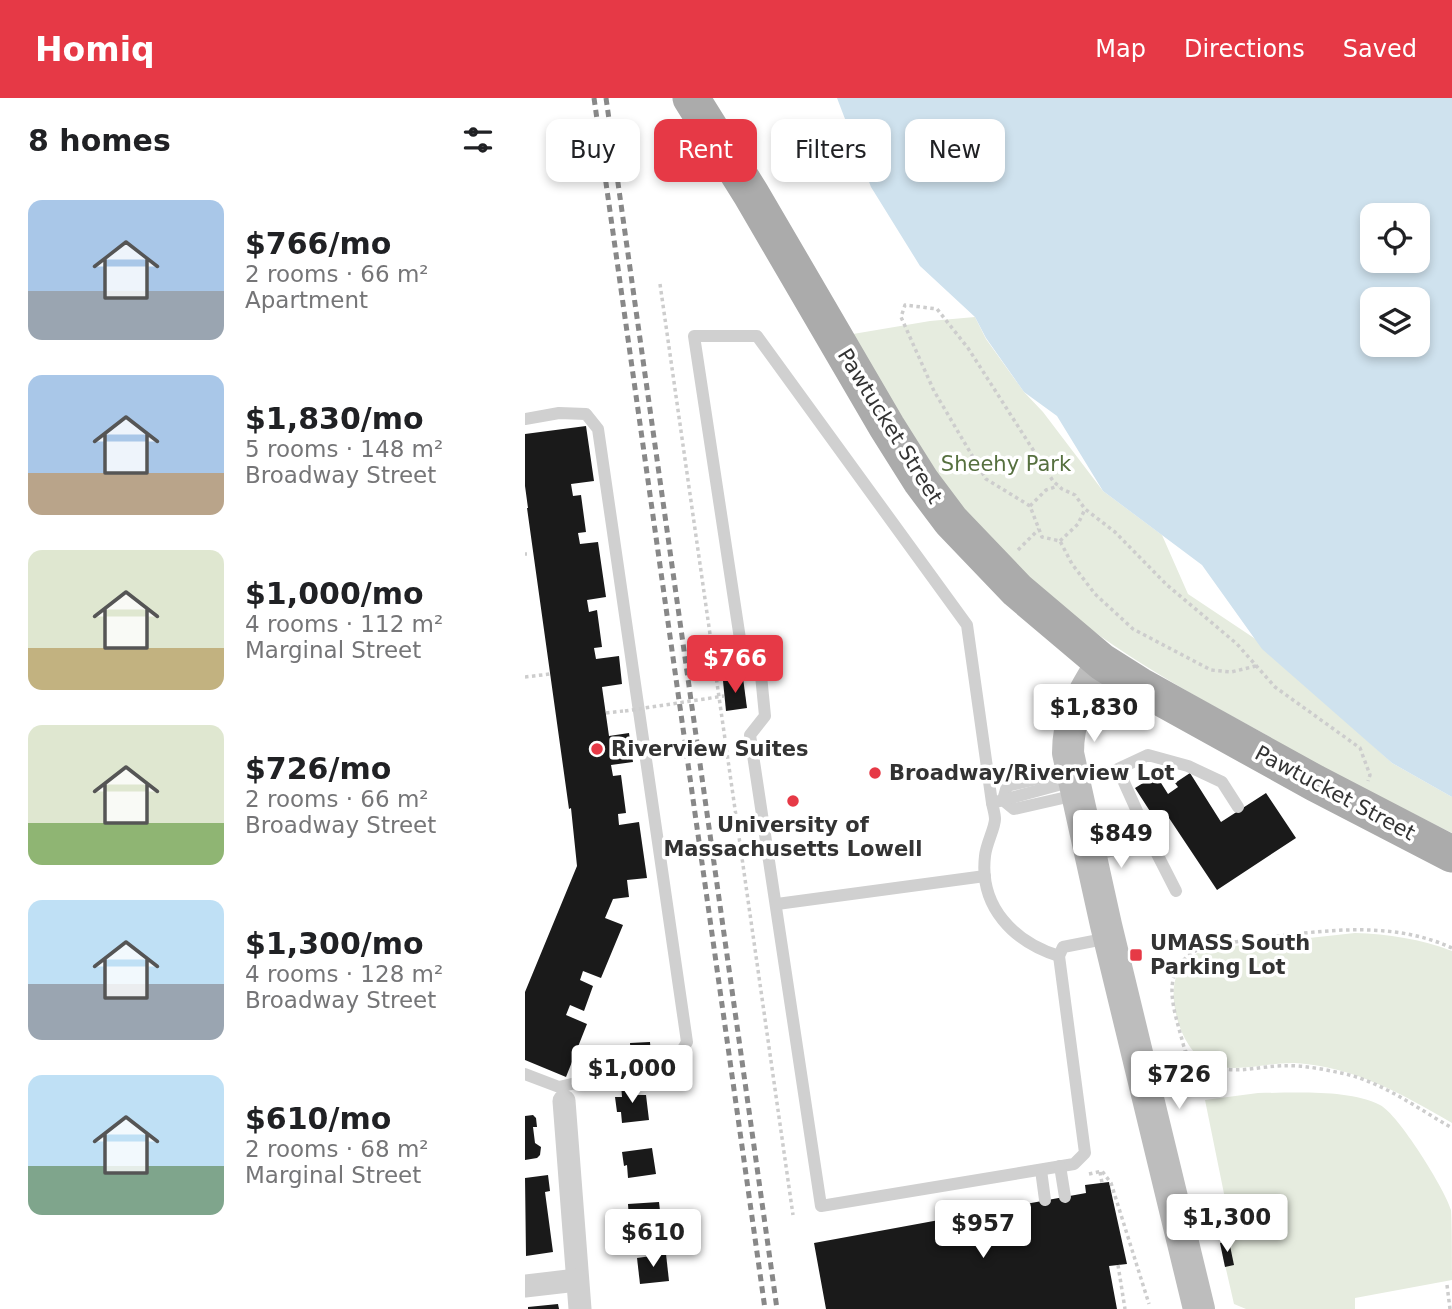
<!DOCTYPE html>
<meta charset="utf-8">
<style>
:root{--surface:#fff;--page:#f2f2f2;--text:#202124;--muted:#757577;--accent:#e63946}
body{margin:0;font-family:"DejaVu Sans",sans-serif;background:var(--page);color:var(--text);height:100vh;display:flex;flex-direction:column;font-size:26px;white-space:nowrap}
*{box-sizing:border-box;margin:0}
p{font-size:23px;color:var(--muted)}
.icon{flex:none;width:38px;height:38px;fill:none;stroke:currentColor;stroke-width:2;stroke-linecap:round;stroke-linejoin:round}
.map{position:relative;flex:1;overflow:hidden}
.sheet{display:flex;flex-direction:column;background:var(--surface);width:525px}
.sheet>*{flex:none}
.guide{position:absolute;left:21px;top:21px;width:665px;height:63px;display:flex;gap:14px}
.tools{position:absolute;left:835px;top:105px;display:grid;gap:14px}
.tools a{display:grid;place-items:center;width:70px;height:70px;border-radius:14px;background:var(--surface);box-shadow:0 4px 10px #0003;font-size:35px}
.price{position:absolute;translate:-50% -60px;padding:0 16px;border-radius:7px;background:#fff;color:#222;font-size:23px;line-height:46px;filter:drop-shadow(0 2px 4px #0008)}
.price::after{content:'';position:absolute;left:50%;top:42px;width:21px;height:16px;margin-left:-10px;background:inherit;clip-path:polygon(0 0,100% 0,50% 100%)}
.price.selected{background:var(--accent);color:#fff}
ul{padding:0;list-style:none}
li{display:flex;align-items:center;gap:21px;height:175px;padding:0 28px}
li span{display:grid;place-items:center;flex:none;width:196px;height:140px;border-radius:14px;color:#555}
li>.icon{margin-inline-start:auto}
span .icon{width:84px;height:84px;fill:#fffc;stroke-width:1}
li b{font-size:30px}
h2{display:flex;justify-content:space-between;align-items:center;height:84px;padding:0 28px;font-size:30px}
.tag{padding:0 24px;border-radius:14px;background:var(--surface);box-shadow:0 4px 10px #0003;font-size:24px;line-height:63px}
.tag.selected{background:var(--accent);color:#fff}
header{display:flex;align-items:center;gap:42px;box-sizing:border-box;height:98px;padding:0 35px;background:var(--accent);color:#fff}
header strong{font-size:33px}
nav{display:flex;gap:38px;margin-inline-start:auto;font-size:24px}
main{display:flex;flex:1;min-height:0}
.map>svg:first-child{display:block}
</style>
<header>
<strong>Homiq</strong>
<nav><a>Map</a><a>Directions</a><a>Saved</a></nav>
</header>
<main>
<section class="sheet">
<h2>8 homes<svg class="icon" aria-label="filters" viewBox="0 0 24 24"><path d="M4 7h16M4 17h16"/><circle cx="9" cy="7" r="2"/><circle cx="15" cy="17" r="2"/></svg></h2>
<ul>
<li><span style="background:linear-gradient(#a9c7e8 65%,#9aa5b1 0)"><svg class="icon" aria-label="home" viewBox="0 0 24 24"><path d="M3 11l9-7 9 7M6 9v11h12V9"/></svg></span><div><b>$766/mo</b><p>2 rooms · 66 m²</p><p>Apartment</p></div></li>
<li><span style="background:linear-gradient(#a9c7e8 70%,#b9a48a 0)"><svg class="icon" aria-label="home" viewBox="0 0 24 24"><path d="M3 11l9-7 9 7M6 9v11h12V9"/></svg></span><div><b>$1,830/mo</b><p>5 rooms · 148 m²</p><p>Broadway Street</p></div></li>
<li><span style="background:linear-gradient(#dfe7d0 70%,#c2b280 0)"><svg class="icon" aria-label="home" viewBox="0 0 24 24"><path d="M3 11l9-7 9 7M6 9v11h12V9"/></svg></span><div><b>$1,000/mo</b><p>4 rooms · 112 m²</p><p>Marginal Street</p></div></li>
<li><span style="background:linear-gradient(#dfe7d0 70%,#8fb573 0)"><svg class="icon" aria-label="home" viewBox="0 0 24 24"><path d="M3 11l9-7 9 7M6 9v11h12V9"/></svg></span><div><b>$726/mo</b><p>2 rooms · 66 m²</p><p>Broadway Street</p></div></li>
<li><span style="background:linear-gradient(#bfe0f5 60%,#9aa5b1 0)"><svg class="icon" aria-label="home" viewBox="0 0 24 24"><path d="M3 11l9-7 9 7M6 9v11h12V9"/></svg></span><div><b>$1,300/mo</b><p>4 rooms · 128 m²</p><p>Broadway Street</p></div></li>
<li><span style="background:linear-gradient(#bfe0f5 65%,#7fa58c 0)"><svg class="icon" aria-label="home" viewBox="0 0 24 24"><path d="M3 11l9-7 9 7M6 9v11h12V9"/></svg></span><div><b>$610/mo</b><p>2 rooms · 68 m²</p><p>Marginal Street</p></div></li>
</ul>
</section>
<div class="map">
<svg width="927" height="1211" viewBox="0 0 927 1211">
<rect width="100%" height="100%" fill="#fff"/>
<g fill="#e6ecdf">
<path d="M 450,219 L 461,241 L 499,294 L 518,314 L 578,393 L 637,437 L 663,496 L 732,542 L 867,665 L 927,699 L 927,735 C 878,710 828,687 780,660 C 761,649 744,638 725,628 C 639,581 565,539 492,470 C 424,405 373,318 328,236 L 405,223 Z"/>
<path d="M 830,835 C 863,836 896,841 927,853 L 927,1025 C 877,996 830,969 770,965 C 743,964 711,976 685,966 C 657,955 640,900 653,874 C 659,862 669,856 681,851 Z"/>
<path d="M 733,995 C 769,995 823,991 855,1007 C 873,1016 920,1091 926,1112 C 927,1128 927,1164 927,1182 L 830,1200 L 830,1211 L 721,1211 L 709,1206 L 695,1145 L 708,1140 L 680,1002 Z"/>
</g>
<path fill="#cfe2ee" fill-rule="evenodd" d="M 312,0 L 927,0 L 927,699 L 867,665 L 737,551 L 677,467 L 578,393 L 532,318 L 499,294 L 461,240 L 450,219 L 395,168 L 346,89 ZM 847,117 L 892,117 L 892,163 L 847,163 ZM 847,201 L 892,201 L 892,247 L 847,247 Z"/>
<g fill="#1a1a1a">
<polygon points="61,328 69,383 46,386 48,398 56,397 61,434 53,435 55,446 73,444 81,499 62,502 64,514 72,512 77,549 69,550 71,561 94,558 97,586 77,589 84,638 104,635 108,664 86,667 88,678 96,677 101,715 93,716 94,727 114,724 122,780 102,782 104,799 88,801 80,820 98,827 76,880 58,873 55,882 68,888 59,913 45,907 41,917 62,926 41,979 0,962 0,894 52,768 46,710 44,711 2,410 3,410 0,388 0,336"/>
<polygon points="218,580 222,610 201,613 198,583"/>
<polygon points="665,675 696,724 741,695 771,740 692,792 640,714 630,721 610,690 631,677 643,696 653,689 650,685"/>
<polygon points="125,944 126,956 106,958 105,945"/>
<polygon points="110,984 111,997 121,997 124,1022 97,1025 96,1014 92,1014 90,999 97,999 96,986"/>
<polygon points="8,1017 11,1020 12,1029 8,1029 10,1045 16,1049 15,1057 12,1060 0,1062 0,1018"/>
<polygon points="127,1050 131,1076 103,1080 102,1067 99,1068 97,1054"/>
<polygon points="23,1077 25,1093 20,1094 28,1154 1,1158 0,1080"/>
<polygon points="584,1084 602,1166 584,1168 592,1211 301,1211 289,1145 561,1095 560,1087"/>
<polygon points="134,1104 137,1130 110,1132 109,1122 104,1123 103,1106"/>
<polygon points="704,1143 709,1167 700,1169 695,1145"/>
<polygon points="141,1156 144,1183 115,1186 112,1160"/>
<polygon points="33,1206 34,1211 3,1211 3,1209"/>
</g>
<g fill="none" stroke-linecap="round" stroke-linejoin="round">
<g stroke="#cdcdcd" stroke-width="3.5" stroke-dasharray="3.5 3.5" stroke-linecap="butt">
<polyline points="135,186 268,1117"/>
<polyline points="505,408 521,392 533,388"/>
<polyline points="535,443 553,426 560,411"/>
<polyline points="493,452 514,431"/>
<polyline points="0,456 2,456"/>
<polyline points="731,568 706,574 686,572 608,531 570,496 547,466 535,443 517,439 505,408 461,381 409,293 376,219 380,207 412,211 443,250 528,383 537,391 550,397 560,411 590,434 642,487 712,546 750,589 835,650 845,677 843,683"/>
<polyline points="0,579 25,576"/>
<polyline points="81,615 98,613"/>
<path d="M 927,850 C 851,815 761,840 682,847 C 629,869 649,909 660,953 C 707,986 724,965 773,968 C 787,969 802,972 816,975 C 856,983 892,1010 927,1030"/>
<polyline points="575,1074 577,1085"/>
<polyline points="564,1076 577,1073 586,1085 624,1206"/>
<polyline points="593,1167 600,1211"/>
<polyline points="922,1187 925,1211"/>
</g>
<g stroke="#d0d0d0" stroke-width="12">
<polyline points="0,321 34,315 61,316 73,331 162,944 152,961 34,989 0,976"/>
<polyline points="545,673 482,688 478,702 489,711 551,697"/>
<polyline points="467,705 442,527 232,238 169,238 217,554 235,567 240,618 225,637 296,1108 549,1066 560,1055 534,858 538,849 584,840"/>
<polyline points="625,742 651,793"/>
<polyline points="567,758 625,742 593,671 623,657 663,668 697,684 713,709"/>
<polyline points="252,806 460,778"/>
<path d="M 534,858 C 489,844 454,809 460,758 C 461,746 470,730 470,721 C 470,716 468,710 467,705 L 548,683"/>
<polyline points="535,1068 540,1099"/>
<polyline points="516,1072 520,1102"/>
</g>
<g stroke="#d0d0d0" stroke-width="23">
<polyline points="39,1003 55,1211"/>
<polyline points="0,1188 52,1182"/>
</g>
<path stroke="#bdbdbd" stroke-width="32" d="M 577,564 C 558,596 543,616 543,655 L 581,827 L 674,1211"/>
<polyline stroke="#ababab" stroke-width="37" points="166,0 226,96 362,329 396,383 426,423 492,492 577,564 615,588 790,685 927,756"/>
<g stroke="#888" stroke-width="5" stroke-dasharray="7 5" stroke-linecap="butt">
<polyline points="69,0 240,1211"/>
<polyline points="81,0 252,1211"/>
</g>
<polyline stroke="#cdcdcd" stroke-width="3.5" stroke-dasharray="3.5 3.5" stroke-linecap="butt" points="100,613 199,598"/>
</g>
<g fill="#e63946" stroke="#fff" stroke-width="2.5">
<circle cx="72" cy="651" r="7"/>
<circle cx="350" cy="675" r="7"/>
<circle cx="268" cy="703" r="7"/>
<rect x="604" y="850" width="14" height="14" rx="3.5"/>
</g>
<g text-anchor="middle" stroke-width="7" stroke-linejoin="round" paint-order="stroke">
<g font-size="21" fill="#333" stroke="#fff">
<text transform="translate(365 328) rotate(58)" y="7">Pawtucket Street</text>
<text transform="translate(810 695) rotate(28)" y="7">Pawtucket Street</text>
</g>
<g font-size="21" fill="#56703f" stroke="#fff">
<text x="481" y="373">Sheehy Park</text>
</g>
<g font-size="21" font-weight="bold" fill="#333" stroke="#fff" text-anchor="start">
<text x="86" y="658">Riverview Suites</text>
<text x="364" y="682">Broadway/Riverview Lot</text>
<text x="268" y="734" text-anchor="middle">University of<tspan x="268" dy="24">Massachusetts Lowell</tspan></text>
<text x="625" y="852">UMASS South<tspan x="625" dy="24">Parking Lot</tspan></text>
</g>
</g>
</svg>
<div class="tools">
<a><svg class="icon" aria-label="locate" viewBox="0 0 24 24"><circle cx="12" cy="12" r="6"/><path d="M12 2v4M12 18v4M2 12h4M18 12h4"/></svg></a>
<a><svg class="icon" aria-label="layers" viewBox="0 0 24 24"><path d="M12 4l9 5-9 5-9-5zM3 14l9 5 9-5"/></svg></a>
</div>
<b class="price selected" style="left:210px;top:597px">$766</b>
<b class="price" style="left:569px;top:646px">$1,830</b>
<b class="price" style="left:596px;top:772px">$849</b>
<b class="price" style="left:107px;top:1007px">$1,000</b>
<b class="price" style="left:654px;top:1013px">$726</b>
<b class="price" style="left:702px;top:1156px">$1,300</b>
<b class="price" style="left:458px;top:1162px">$957</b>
<b class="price" style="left:128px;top:1171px">$610</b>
<div class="guide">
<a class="tag">Buy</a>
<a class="tag selected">Rent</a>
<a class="tag">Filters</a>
<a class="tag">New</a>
</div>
</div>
</main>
